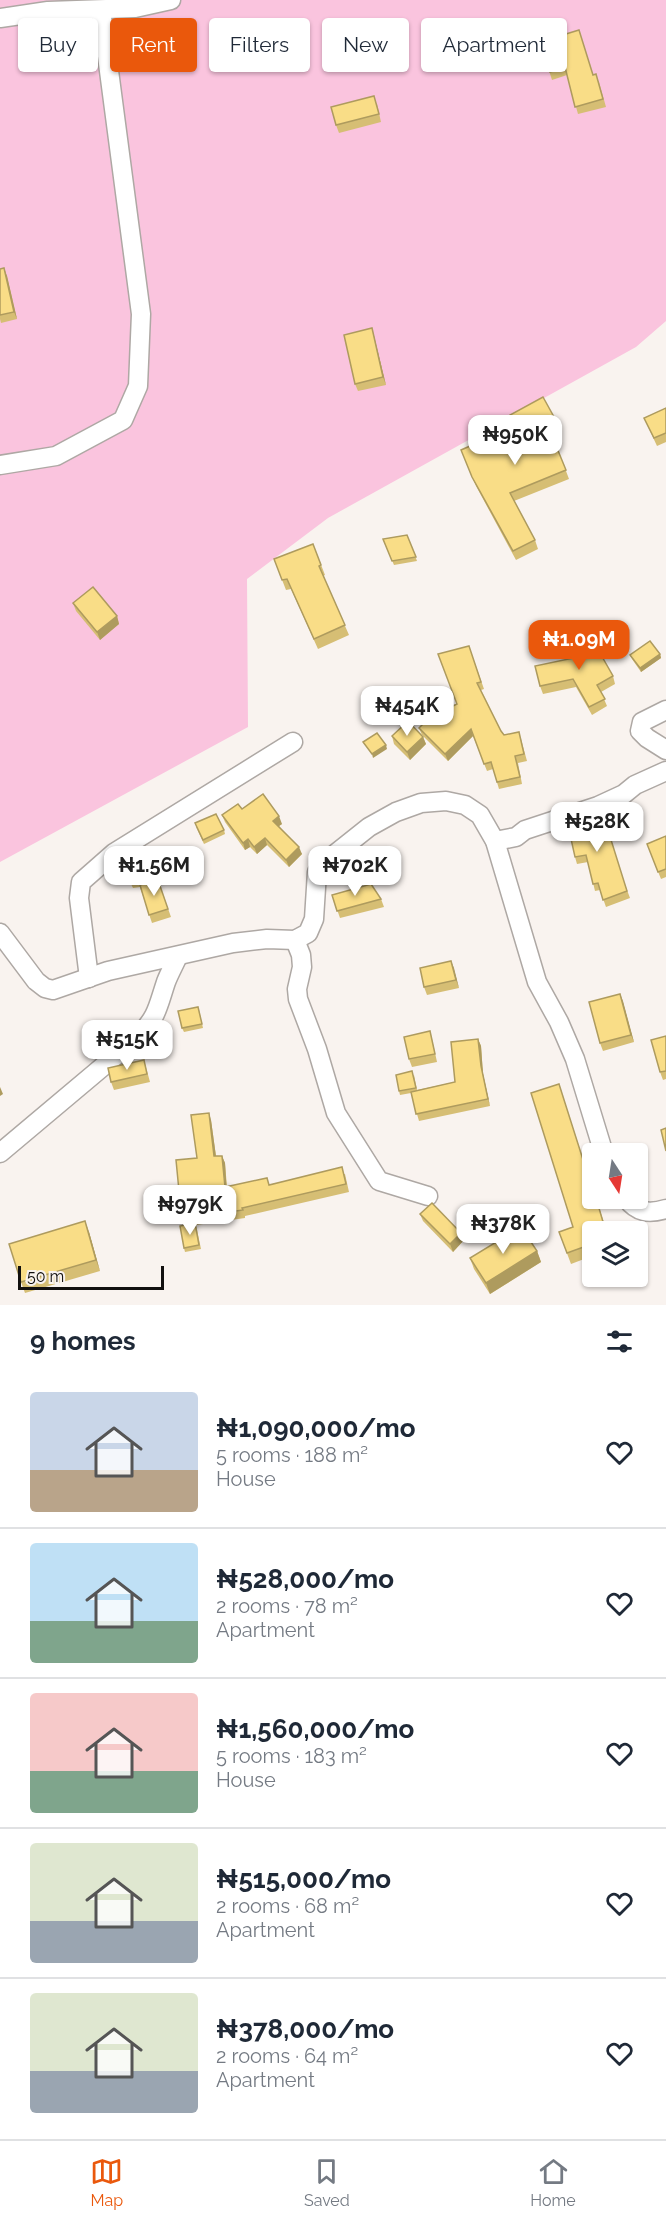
<!DOCTYPE html>
<meta charset="utf-8">
<style>
:root{--surface:#fff;--page:#f2f2f3;--text:#1f2937;--muted:#747a83;--line:#e0e1e3;--accent:#ea580c}
body{margin:0;font-family:Raleway,sans-serif;background:var(--page);color:var(--text);height:100vh;display:flex;flex-direction:column;font-size:22px;white-space:nowrap}
*{box-sizing:border-box;margin:0}
p{font-size:20px;color:var(--muted)}
.icon{flex:none;width:33px;height:33px;fill:none;stroke:currentColor;stroke-width:2;stroke-linecap:round;stroke-linejoin:round}
.map{position:relative;height:1305px;overflow:hidden}
.drawer{display:flex;flex-direction:column;background:var(--surface);flex:1}
.drawer>*{flex:none}
.hud{position:absolute;left:18px;top:18px;width:630px;height:54px;display:flex;gap:12px}
.needle{width:39px;rotate:168deg}
.tools{position:absolute;left:582px;top:1143px;display:grid;gap:12px}
.tools a{display:grid;place-items:center;width:66px;height:66px;border-radius:6px;background:var(--surface);box-shadow:0 2px 4px #0004;font-size:30px}
.scale{position:absolute;left:18px;bottom:15px;width:146px;box-sizing:border-box;padding-left:6px;border:3px solid #12100f;border-top:0;font-size:16px;line-height:21px;white-space:nowrap;color:#12100f;-webkit-text-stroke:4px #f9f3ef;paint-order:stroke}
.price{position:absolute;translate:-50% -51px;padding:0 14px;border-radius:12px;background:#fff;color:#222;font-size:20px;line-height:39px;filter:drop-shadow(0 2px 3px #0008)}
.price::after{content:'';position:absolute;left:50%;top:36px;width:18px;height:14px;margin-left:-9px;background:inherit;clip-path:polygon(0 0,100% 0,50% 100%)}
.price.current{background:var(--accent);color:#fff}
ul{padding:0;list-style:none}
li{display:flex;align-items:center;gap:18px;height:150px;padding:0 30px}
li+li{border-top:2px solid var(--line)}
li span{display:grid;place-items:center;flex:none;width:168px;height:120px;border-radius:6px;color:#555}
li>.icon{margin-inline-start:auto}
span .icon{width:72px;height:72px;fill:#fffc;stroke-width:1}
li b{font-size:26px}
h2{display:flex;justify-content:space-between;align-items:center;height:72px;padding:0 30px;font-size:26px}
.chip{padding:0 21px;border-radius:6px;background:var(--surface);box-shadow:0 2px 4px #0004;font-size:21px;line-height:54px}
.chip.current{background:var(--accent);color:#fff}
.menu{display:flex;justify-content:space-around;align-items:center;height:84px;border-top:2px solid var(--line);background:var(--surface);font-size:16px;color:var(--muted)}
.menu a{display:grid;justify-items:center;gap:3px}
.menu .current{color:var(--accent)}
.map>svg:first-child{display:block}
</style>
<div class="map">
<svg width="666" height="1305" viewBox="0 0 666 1305">
<rect width="100%" height="100%" fill="#f9f3ef"/>
<polygon fill="#fac4de" points="0,0 666,0 666,321 636,347 328,518 247,579 248,727 0,862"/>
<g fill="none" stroke-linecap="round" stroke-linejoin="round">
<defs>
<g id="minor">
<polyline points="0,18 48,11 135,8 171,0"/>
<polyline points="0,465 56,456 123,420 138,386 141,314 101,10"/>
<polyline points="666,710 642,722 640,731 647,738 666,750"/>
<polyline points="495,841 516,837 525,830 598,806 624,794 635,785 666,771"/>
<polyline points="0,933 36,981 45,988 53,990 108,971 233,943 267,939 295,940 308,933 314,919 317,872 325,862 369,827 396,812 421,803 446,801 465,805 480,815 495,841 537,982 559,1022 575,1059 604,1154"/>
<polyline points="295,940 301,955 302,967 297,989 298,999 317,1049 336,1113 379,1181 428,1196"/>
<polyline points="89,978 79,898 81,882 114,853 293,742"/>
<path d="M 0,1153 L 138,1037 C 158,1015 157,1009 166,982 C 169,974 174,965 178,956"/>
<path d="M 626,1198 C 637,1213 649,1214 666,1209"/>
</g>
</defs>
<use href="#minor" stroke="#aea8a4" stroke-width="21"/>
<use href="#minor" stroke="#fff" stroke-width="18"/>
</g>
<g fill="#d6be74">
<polygon points="540,42 594,75 599,82 606,107 578,114 567,75 552,80"/>
<polygon points="377,104 381,122 339,133 336,125"/>
<polygon points="0,269 7,276 17,319 1,323 0,319"/>
<polygon points="374,336 386,385 358,391 355,384"/>
<polygon points="666,408 666,442 657,446 644,418"/>
<polygon points="510,415 559,426 562,434 554,439 569,479 514,501 535,540 538,549 516,560 476,486 461,450 515,426"/>
<polygon points="407,535 417,561 394,565 383,539"/>
<polygon points="313,544 325,575 323,576 349,635 318,649 291,589 286,590 274,559"/>
<polygon points="73,603 117,616 119,624 100,640 76,611"/>
<polygon points="574,639 613,676 615,684 601,692 607,706 592,715 576,687 543,694 540,686 582,656"/>
<polygon points="469,646 484,689 481,690 501,731 504,735 521,739 527,761 518,763 522,784 499,789 493,769 487,771 473,736 448,761 422,735 419,728 456,704"/>
<polygon points="660,654 661,658 641,672 632,659 630,655"/>
<polygon points="392,736 423,737 426,744 410,760 394,744"/>
<polygon points="242,809 282,824 279,826 302,854 289,867 267,845 257,854 250,847 245,850 225,822 222,815"/>
<polygon points="599,810 604,828 630,898 606,907 600,890 595,891 588,862 577,864 575,857"/>
<polygon points="196,827 224,830 225,834 204,844"/>
<polygon points="666,836 666,877 661,879 647,844"/>
<polygon points="147,862 152,882 158,880 171,917 152,923 140,887 133,888 131,884"/>
<polygon points="332,895 381,899 384,907 340,918"/>
<polygon points="451,961 459,988 427,995 424,987"/>
<polygon points="620,994 634,1042 603,1051 600,1043"/>
<polygon points="199,1010 203,1028 184,1032 182,1028"/>
<polygon points="430,1031 432,1039 437,1062 412,1067 409,1059"/>
<polygon points="666,1036 666,1079 663,1080 660,1072"/>
<polygon points="478,1039 481,1046 483,1074 490,1106 419,1121 411,1093 400,1095 399,1091 414,1075 417,1090 455,1082"/>
<polygon points="144,1060 150,1082 114,1090 111,1082"/>
<polygon points="559,1084 592,1187 592,1198 596,1198 607,1232 592,1232 592,1256 571,1264 559,1232 573,1227"/>
<polygon points="211,1120 216,1156 222,1156 225,1163 227,1187 270,1185 345,1174 349,1192 245,1216 245,1218 196,1225 201,1249 185,1252 184,1248 191,1223 189,1218 186,1198 182,1198 179,1191 197,1158"/>
<polygon points="420,1214 461,1233 464,1240 453,1252 423,1221"/>
<polygon points="89,1232 100,1271 25,1293 21,1282"/>
<polygon points="537,1251 541,1262 490,1294 474,1269 470,1258"/>
</g>
<g fill="#ae9b5e">
<polygon points="4,268 7,276 17,319 14,312"/>
<polygon points="372,328 374,336 386,385 383,377"/>
<polygon points="117,616 119,624 100,640 97,632"/>
<polygon points="660,654 661,658 641,672 640,668"/>
<polygon points="471,729 473,736 448,761 445,754"/>
<polygon points="423,737 426,744 410,760 407,752"/>
<polygon points="386,745 387,749 373,758 372,754"/>
<polygon points="279,816 282,824 276,828 273,821"/>
<polygon points="265,838 267,845 257,854 254,847"/>
<polygon points="248,839 250,847 245,850 243,843"/>
<polygon points="299,847 302,854 289,867 286,860"/>
<polygon points="451,961 454,968 459,988 456,980"/>
<polygon points="620,994 623,1001 634,1042 631,1035"/>
<polygon points="478,1039 481,1046 483,1074 490,1106 488,1099 481,1066"/>
<polygon points="0,1087 3,1094 0,1096"/>
<polygon points="209,1113 211,1120 217,1164 214,1156"/>
<polygon points="222,1156 225,1163 227,1195 225,1187"/>
<polygon points="85,1221 89,1232 100,1271 96,1260"/>
<polygon points="461,1233 464,1240 453,1252 450,1244"/>
<polygon points="537,1251 541,1262 490,1294 486,1283"/>
</g>
<g fill="#f9dd87" stroke="#ae9b5e" stroke-width="1.5">
<polygon points="579,30 593,75 596,74 603,99 575,107 565,67 550,72 540,42"/>
<polygon points="374,96 379,114 336,125 331,107"/>
<polygon points="4,268 14,312 0,315 0,269"/>
<polygon points="372,328 383,377 355,384 344,335"/>
<polygon points="543,397 559,426 550,431 566,470 510,493 535,540 513,551 472,477 461,450 516,426 510,415"/>
<polygon points="666,408 666,433 654,438 644,418"/>
<polygon points="407,535 416,557 392,561 383,539"/>
<polygon points="313,544 321,565 319,566 345,625 314,639 287,579 282,580 274,559"/>
<polygon points="93,587 117,616 97,632 73,603"/>
<polygon points="588,632 613,676 597,685 605,699 589,707 573,679 540,686 535,666 583,656 574,639"/>
<polygon points="650,641 660,654 640,668 630,655"/>
<polygon points="469,646 481,682 477,683 501,731 504,735 519,732 524,754 515,756 520,777 497,782 491,762 484,764 471,729 445,754 419,728 430,717 457,704 438,654"/>
<polygon points="408,721 423,737 407,752 392,736"/>
<polygon points="377,733 386,745 372,754 363,742"/>
<polygon points="263,794 279,816 273,821 299,847 286,860 265,838 254,847 248,839 243,843 222,815 238,804 242,809"/>
<polygon points="599,810 604,828 607,827 627,891 603,900 598,883 593,884 586,855 575,857 567,821"/>
<polygon points="216,814 224,830 203,840 195,823"/>
<polygon points="666,836 666,869 658,872 647,844"/>
<polygon points="147,862 151,880 131,884 128,867"/>
<polygon points="158,880 168,909 149,915 140,885"/>
<polygon points="371,884 381,899 337,911 332,895"/>
<polygon points="451,961 456,980 424,987 420,968"/>
<polygon points="620,994 631,1035 600,1043 589,1002"/>
<polygon points="198,1007 202,1024 182,1028 178,1011"/>
<polygon points="430,1031 435,1054 409,1059 404,1037"/>
<polygon points="666,1036 666,1071 660,1072 651,1040"/>
<polygon points="478,1039 481,1066 488,1099 416,1114 411,1092 455,1082 451,1042"/>
<polygon points="144,1060 147,1074 111,1082 108,1068"/>
<polygon points="412,1071 416,1088 399,1091 396,1075"/>
<polygon points="559,1084 592,1188 592,1198 596,1198 606,1232 592,1232 592,1244 567,1253 559,1232 573,1227 531,1093"/>
<polygon points="209,1113 214,1156 222,1156 225,1187 267,1178 269,1185 342,1167 346,1184 242,1208 243,1210 189,1218 185,1190 179,1191 176,1160 197,1158 191,1115"/>
<polygon points="666,1128 666,1151 661,1130"/>
<polygon points="432,1203 461,1233 450,1244 420,1214"/>
<polygon points="85,1221 96,1260 21,1282 9,1244"/>
<polygon points="195,1223 199,1245 184,1248 180,1226"/>
<polygon points="521,1227 537,1251 486,1283 470,1258"/>
</g>
</svg>
<div class="tools">
<a><svg class="needle" viewBox="-14 -14 28 28"><path d="M0-13l5 13h-10z" fill="#e53935"/><path d="M0 13l5-13h-10z" fill="#747a83"/></svg></a>
<a><svg class="icon" aria-label="layers" viewBox="0 0 24 24"><path d="M12 4l9 5-9 5-9-5zM3 14l9 5 9-5"/></svg></a>
</div>
<div class="scale">50 m</div>
<b class="price" style="left:515px;top:466px">₦950K</b>
<b class="price current" style="left:579px;top:671px">₦1.09M</b>
<b class="price" style="left:407px;top:737px">₦454K</b>
<b class="price" style="left:597px;top:853px">₦528K</b>
<b class="price" style="left:154px;top:897px">₦1.56M</b>
<b class="price" style="left:355px;top:897px">₦702K</b>
<b class="price" style="left:127px;top:1071px">₦515K</b>
<b class="price" style="left:190px;top:1236px">₦979K</b>
<b class="price" style="left:503px;top:1255px">₦378K</b>
<div class="hud">
<a class="chip">Buy</a>
<a class="chip current">Rent</a>
<a class="chip">Filters</a>
<a class="chip">New</a>
<a class="chip">Apartment</a>
</div>
</div>
<section class="drawer">
<h2>9 homes<svg class="icon" aria-label="filters" viewBox="0 0 24 24"><path d="M4 7h16M4 17h16"/><circle cx="9" cy="7" r="2"/><circle cx="15" cy="17" r="2"/></svg></h2>
<ul>
<li><span style="background:linear-gradient(#c9d6e8 65%,#b9a48a 0)"><svg class="icon" aria-label="home" viewBox="0 0 24 24"><path d="M3 11l9-7 9 7M6 9v11h12V9"/></svg></span><div><b>₦1,090,000/mo</b><p>5 rooms · 188 m²</p><p>House</p></div><svg class="icon" aria-label="heart" viewBox="0 0 24 24"><path d="M12 20l-8-8c-3-5 5-10 8-4 3-6 11-1 8 4z"/></svg></li>
<li><span style="background:linear-gradient(#bfe0f5 65%,#7fa58c 0)"><svg class="icon" aria-label="home" viewBox="0 0 24 24"><path d="M3 11l9-7 9 7M6 9v11h12V9"/></svg></span><div><b>₦528,000/mo</b><p>2 rooms · 78 m²</p><p>Apartment</p></div><svg class="icon" aria-label="heart" viewBox="0 0 24 24"><path d="M12 20l-8-8c-3-5 5-10 8-4 3-6 11-1 8 4z"/></svg></li>
<li><span style="background:linear-gradient(#f6c9c9 65%,#7fa58c 0)"><svg class="icon" aria-label="home" viewBox="0 0 24 24"><path d="M3 11l9-7 9 7M6 9v11h12V9"/></svg></span><div><b>₦1,560,000/mo</b><p>5 rooms · 183 m²</p><p>House</p></div><svg class="icon" aria-label="heart" viewBox="0 0 24 24"><path d="M12 20l-8-8c-3-5 5-10 8-4 3-6 11-1 8 4z"/></svg></li>
<li><span style="background:linear-gradient(#dfe7d0 65%,#9aa5b1 0)"><svg class="icon" aria-label="home" viewBox="0 0 24 24"><path d="M3 11l9-7 9 7M6 9v11h12V9"/></svg></span><div><b>₦515,000/mo</b><p>2 rooms · 68 m²</p><p>Apartment</p></div><svg class="icon" aria-label="heart" viewBox="0 0 24 24"><path d="M12 20l-8-8c-3-5 5-10 8-4 3-6 11-1 8 4z"/></svg></li>
<li><span style="background:linear-gradient(#dfe7d0 65%,#9aa5b1 0)"><svg class="icon" aria-label="home" viewBox="0 0 24 24"><path d="M3 11l9-7 9 7M6 9v11h12V9"/></svg></span><div><b>₦378,000/mo</b><p>2 rooms · 64 m²</p><p>Apartment</p></div><svg class="icon" aria-label="heart" viewBox="0 0 24 24"><path d="M12 20l-8-8c-3-5 5-10 8-4 3-6 11-1 8 4z"/></svg></li>
</ul>
</section>
<nav class="menu">
<a class="current"><svg class="icon" aria-label="map" viewBox="0 0 24 24"><path d="M3 6l6-2 6 2 6-2v14l-6 2-6-2-6 2zM9 4v14M15 6v14"/></svg>Map</a>
<a><svg class="icon" aria-label="saved" viewBox="0 0 24 24"><path d="M7 4h10v16l-5-4-5 4z"/></svg>Saved</a>
<a><svg class="icon" aria-label="home" viewBox="0 0 24 24"><path d="M3 11l9-7 9 7M6 9v11h12V9"/></svg>Home</a>
</nav>
